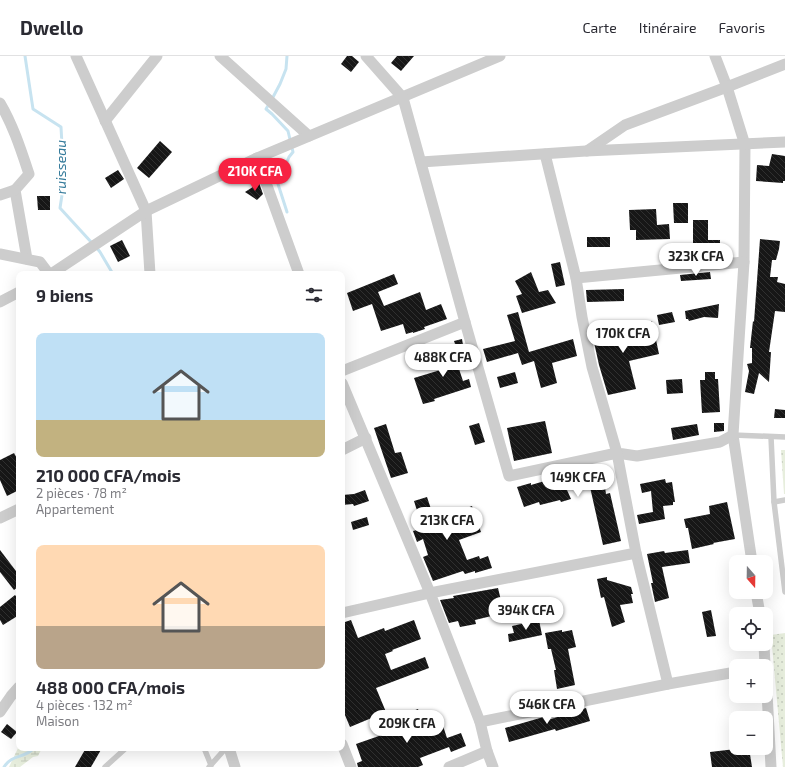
<!DOCTYPE html>
<html lang="fr">
<meta charset="utf-8">
<style>
:root{--surface:#fff;--page:#f2f2f3;--text:#2b2b33;--muted:#7c7c81;--line:#e1e1e2;--accent:#f72242}
body{margin:0;font-family:"Exo 2",sans-serif;background:var(--page);color:var(--text);height:100vh;display:flex;flex-direction:column;font-size:15px;white-space:nowrap}
*{box-sizing:border-box;margin:0}
p{font-size:13px;color:var(--muted)}
.icon{flex:none;width:22px;height:22px;fill:none;stroke:currentColor;stroke-width:2;stroke-linecap:round;stroke-linejoin:round}
.map{position:relative;flex:1;overflow:hidden}
.details{position:absolute;left:16px;top:215px;width:329px;height:480px;display:flex;flex-direction:column;background:var(--surface);border-radius:8px;box-shadow:0 4px 16px #0002}
.details>*{flex:none}
.needle{width:26px;rotate:160deg}
.fabs{position:absolute;left:729px;top:499px;display:grid;gap:8px}
.fabs a{display:grid;place-items:center;width:44px;height:44px;border-radius:8px;background:var(--surface);box-shadow:0 4px 16px #0002;font-size:20px}
.price{position:absolute;translate:-50% -34px;padding:0 9px;border-radius:14px;background:#fff;color:#222;font-size:13px;line-height:26px;filter:drop-shadow(0 1px 2px #0008)}
.price::after{content:'';position:absolute;left:50%;top:24px;width:12px;height:9px;margin-left:-6px;background:inherit;clip-path:polygon(0 0,100% 0,50% 100%)}
.price.active{background:var(--accent);color:#fff}
ul{padding:0;list-style:none}
li{display:grid;align-content:center;gap:8px;height:212px;padding:0 20px}
li span{display:grid;place-items:center;height:124px;border-radius:8px;color:#555}
li>.icon{margin-inline-start:auto}
span .icon{width:72px;height:72px;fill:#fffc;stroke-width:1}
li b{font-size:17px}
h2{display:flex;justify-content:space-between;align-items:center;height:48px;padding:0 20px;font-size:17px}
header{display:flex;align-items:center;gap:24px;box-sizing:border-box;height:56px;padding:0 20px;background:var(--surface);border-bottom:1px solid var(--line)}
header strong{font-size:19px}
nav{display:flex;gap:22px;margin-inline-start:auto;font-size:14px}
.map>svg:first-child{display:block}
</style>
<header>
<strong>Dwello</strong>
<nav><a>Carte</a><a>Itinéraire</a><a>Favoris</a></nav>
</header>
<div class="map">
<svg width="785" height="711" viewBox="0 0 785 711">
<defs>
<pattern id="grass-dots" width="8" height="8" patternUnits="userSpaceOnUse"><rect width="8" height="8" fill="#e7eedd"/><path d="M2 2h.1M6 6h.1" fill="none" stroke="#c6ccbe" stroke-width="1.8" stroke-linecap="round"/></pattern>
<pattern id="wetland-marsh" width="20" height="14" patternUnits="userSpaceOnUse"><rect width="20" height="14" fill="#e7eedd"/><path d="M1 5h8M5 5V1M11 12h8M15 12V8" fill="none" stroke="#c6ccbe"/></pattern>
<pattern id="building-back-hatch" width="6" height="6" patternUnits="userSpaceOnUse"><rect width="6" height="6" fill="#171717"/><path d="M-1 5l2 2M0 0l6 6M5-1l2 2" fill="none" stroke="#303030"/></pattern>
</defs>
<rect width="100%" height="100%" fill="#fff"/>
<g fill="url(#grass-dots)">
<polygon points="781,394 785,394 785,438 784,438"/>
<polygon points="785,577 785,711 783,711 771,579"/>
</g>
<polygon fill="url(#wetland-marsh)" points="19,690 19,692 42,692 38,700 33,701 20,711 9,711"/>
<g fill="none" stroke-linecap="round" stroke-linejoin="round">
<g stroke="#c7e3f0" stroke-width="3">
<polyline points="25,0 33,53 61,71 64,126 60,152 92,187"/>
<polyline points="272,43 280,28 286,13 287,0"/>
<polyline points="269,48 266,53 272,58 288,75 293,96 289,101 278,128 287,156"/>
<polyline points="96,191 100,196 113,218"/>
<path d="M 4,711 C 12,698 26,702 34,692"/>
</g>
</g>
<g fill="url(#building-back-hatch)">
<polygon points="347,0 352,0 359,6 351,16 341,8"/>
<polygon points="397,0 414,0 401,15 391,7"/>
<polygon points="160,85 172,96 149,122 137,112"/>
<polygon points="772,98 785,100 785,125 783,125 783,127 756,125 757,109 769,110"/>
<polygon points="118,114 124,123 111,132 105,122"/>
<polygon points="259,127 263,138 257,144 245,136"/>
<polygon points="37,140 50,140 50,154 38,154"/>
<polygon points="673,147 688,147 688,167 674,167"/>
<polygon points="656,153 657,169 669,168 670,183 636,184 636,174 630,174 629,154"/>
<polygon points="693,164 708,164 708,184 720,184 720,195 714,195 714,197 693,198"/>
<rect x="587" y="181" width="23" height="10"/>
<polygon points="760,183 780,185 779,193 776,204 772,204 770,221 778,221 777,226 785,228 785,256 775,255 769,296 771,296 769,326 759,317 754,338 745,336 749,315 747,308 752,307 752,292 750,292 753,265 754,266"/>
<polygon points="122,184 130,200 118,206 110,190"/>
<polygon points="560,206 565,229 556,231 551,208"/>
<polygon points="531,216 539,236 548,234 556,247 522,257 516,240 522,238 515,225"/>
<polygon points="710,216 711,223 681,225 680,219"/>
<polygon points="394,218 398,228 378,236 384,250 420,236 426,254 441,248 447,263 424,271 425,273 413,277 413,276 406,278 403,268 381,275 372,248 353,255 347,237"/>
<polygon points="624,233 624,245 587,246 586,234"/>
<polygon points="719,248 718,262 704,261 689,265 688,263 686,263 685,255"/>
<polygon points="518,256 529,296 573,283 577,300 552,307 557,327 541,332 534,305 522,309 518,297 487,306 483,293 515,285 507,259"/>
<polygon points="672,256 675,266 659,269 657,259"/>
<polygon points="652,265 659,298 629,305 636,333 608,339 599,309 592,277"/>
<polygon points="462,283 464,295 458,296 460,306 457,307 463,325 469,323 471,331 434,343 435,345 423,348 414,322 447,312 443,293 456,291 454,285"/>
<polygon points="515,316 518,327 500,332 497,321"/>
<polygon points="705,316 715,316 715,323 718,323 720,356 702,357 700,324 705,324"/>
<polygon points="682,323 683,337 667,338 666,324"/>
<polygon points="775,353 785,354 785,362 774,362"/>
<polygon points="545,365 552,397 514,405 507,372"/>
<polygon points="479,367 485,386 475,389 469,370"/>
<polygon points="714,367 724,367 724,375 714,376"/>
<polygon points="386,368 395,397 401,396 408,417 391,422 374,372"/>
<polygon points="697,368 699,379 673,384 671,372"/>
<polygon points="14,397 19,406 19,434 7,440 0,424 0,404"/>
<polygon points="602,412 606,438 610,437 621,485 603,489 590,431 567,434 571,443 561,446 560,444 540,449 539,446 524,451 517,431 531,427 531,429 548,424 549,428 574,419 573,416"/>
<polygon points="665,423 666,427 672,426 675,446 673,446 673,449 663,450 665,463 639,468 637,459 653,456 651,435 642,437 640,428"/>
<polygon points="365,434 369,445 354,450 353,448 342,449 342,439 354,438"/>
<polygon points="427,441 432,456 436,455 439,463 472,450 481,476 459,484 467,504 479,500 480,503 488,500 492,512 475,517 475,515 465,518 463,515 433,525 423,501 428,499 423,483 417,486 413,475 417,474 413,463 419,461 414,445"/>
<polygon points="727,446 735,483 713,487 714,488 692,493 688,472 686,472 684,463 710,458 709,450"/>
<polygon points="367,461 369,469 353,474 351,466"/>
<polygon points="0,494 19,519 19,530 14,534 0,516"/>
<polygon points="688,494 690,507 662,511 669,542 655,546 651,527 653,527 647,498 664,495 665,497"/>
<polygon points="607,521 607,524 631,531 633,538 631,538 633,547 620,549 625,566 612,571 604,541 601,542 597,523"/>
<polygon points="498,532 504,557 475,564 476,568 460,571 458,565 449,567 440,544 454,542 453,540"/>
<polygon points="15,539 19,544 19,559 3,569 0,564 0,551"/>
<polygon points="711,554 716,580 707,581 702,556"/>
<polygon points="351,564 358,582 384,572 385,575 414,564 421,583 392,594 393,595 385,598 391,614 425,601 429,612 376,632 386,656 350,671 342,652 342,601 345,599 342,591 342,567"/>
<polygon points="539,564 542,579 509,586 508,578 514,577 512,570"/>
<polygon points="562,574 562,576 572,574 576,591 568,593 575,629 557,633 554,614 556,614 551,593 548,593 545,577"/>
<polygon points="586,652 590,665 556,675 555,673 509,686 505,672 547,660 548,664"/>
<polygon points="418,653 425,673 442,667 447,682 461,677 466,690 451,696 449,691 420,702 423,709 418,711 358,711 357,707 362,705 356,688 396,674 392,663"/>
<polygon points="7,668 17,676 11,683 1,676"/>
<polygon points="86,692 102,692 91,711 75,711"/>
<polygon points="744,692 749,692 752,711 712,711 710,696"/>
</g>
<g fill="none" stroke-linecap="round" stroke-linejoin="round">
<g stroke="#cdcdcd" stroke-width="5.5">
<polyline points="733,379 785,381"/>
<polyline points="771,381 774,446 785,536"/>
<polyline points="774,446 785,444"/>
<polyline points="204,692 211,709"/>
<polyline points="105,711 126,692"/>
<polyline points="209,711 226,692"/>
</g>
<g stroke="#cdcdcd" stroke-width="11">
<polyline points="76,0 146,155 150,218"/>
<polyline points="220,0 309,80"/>
<polyline points="715,0 727,31 745,89 744,206 733,379 752,506"/>
<path d="M 0,47 C 13,69 21,94 29,118 L 15,134 L 27,203"/>
<polyline points="105,65 157,0"/>
<polyline points="587,95 625,69 727,31 785,8"/>
<polyline points="545,98 576,222"/>
<polyline points="257,102 299,218"/>
<polyline points="421,106 586,95 785,86"/>
<polyline points="0,139 15,134"/>
<polyline points="0,198 40,206 49,218"/>
<polyline points="51,218 146,155 257,102 500,0"/>
<polyline points="0,246 19,236"/>
<polyline points="342,315 465,266"/>
<polyline points="342,327 430,537 480,666 487,695 493,711"/>
<polyline points="733,379 720,386 637,400 617,397 592,311 582,261 576,222 744,206"/>
<polyline points="342,394 366,382"/>
<polyline points="0,462 19,453"/>
<polyline points="636,497 668,628"/>
<polyline points="756,536 760,558"/>
<polyline points="342,557 430,537 636,497 617,397 509,420 465,266 403,42 366,0"/>
<polyline points="764,588 765,610"/>
<polyline points="766,618 771,711"/>
<polyline points="0,656 11,640 19,631"/>
<polyline points="480,666 668,628 736,616"/>
<polyline points="342,688 351,711"/>
<polyline points="229,692 235,711"/>
<polyline points="449,711 487,695"/>
</g>
</g>
<g text-anchor="middle" stroke-width="4" stroke-linejoin="round" paint-order="stroke">
<g font-size="14" font-style="italic" fill="#357b9b" stroke="#fff">
<text transform="translate(61 111) rotate(-90)" y="5">ruisseau</text>
</g>
</g>
</svg>
<div class="fabs">
<a><svg class="needle" viewBox="-14 -14 28 28"><path d="M0-13l5 13h-10z" fill="#e53935"/><path d="M0 13l5-13h-10z" fill="#7c7c81"/></svg></a>
<a><svg class="icon" aria-label="locate" viewBox="0 0 24 24"><circle cx="12" cy="12" r="6"/><path d="M12 2v4M12 18v4M2 12h4M18 12h4"/></svg></a>
<a>+</a>
<a>−</a>
</div>
<b class="price active" style="left:255px;top:136px">210K CFA</b>
<b class="price" style="left:696px;top:221px">323K CFA</b>
<b class="price" style="left:623px;top:298px">170K CFA</b>
<b class="price" style="left:443px;top:322px">488K CFA</b>
<b class="price" style="left:578px;top:442px">149K CFA</b>
<b class="price" style="left:447px;top:485px">213K CFA</b>
<b class="price" style="left:526px;top:575px">394K CFA</b>
<b class="price" style="left:547px;top:669px">546K CFA</b>
<b class="price" style="left:407px;top:688px">209K CFA</b>
<section class="details">
<h2>9 biens<svg class="icon" aria-label="filters" viewBox="0 0 24 24"><path d="M4 7h16M4 17h16"/><circle cx="9" cy="7" r="2"/><circle cx="15" cy="17" r="2"/></svg></h2>
<ul>
<li><span style="background:linear-gradient(#bfe0f5 70%,#c2b280 0)"><svg class="icon" aria-label="home" viewBox="0 0 24 24"><path d="M3 11l9-7 9 7M6 9v11h12V9"/></svg></span><div><b>210 000 CFA/mois</b><p>2 pièces · 78 m²</p><p>Appartement</p></div></li>
<li><span style="background:linear-gradient(#ffd9b3 65%,#b9a48a 0)"><svg class="icon" aria-label="home" viewBox="0 0 24 24"><path d="M3 11l9-7 9 7M6 9v11h12V9"/></svg></span><div><b>488 000 CFA/mois</b><p>4 pièces · 132 m²</p><p>Maison</p></div></li>
</ul>
</section>
</div>
